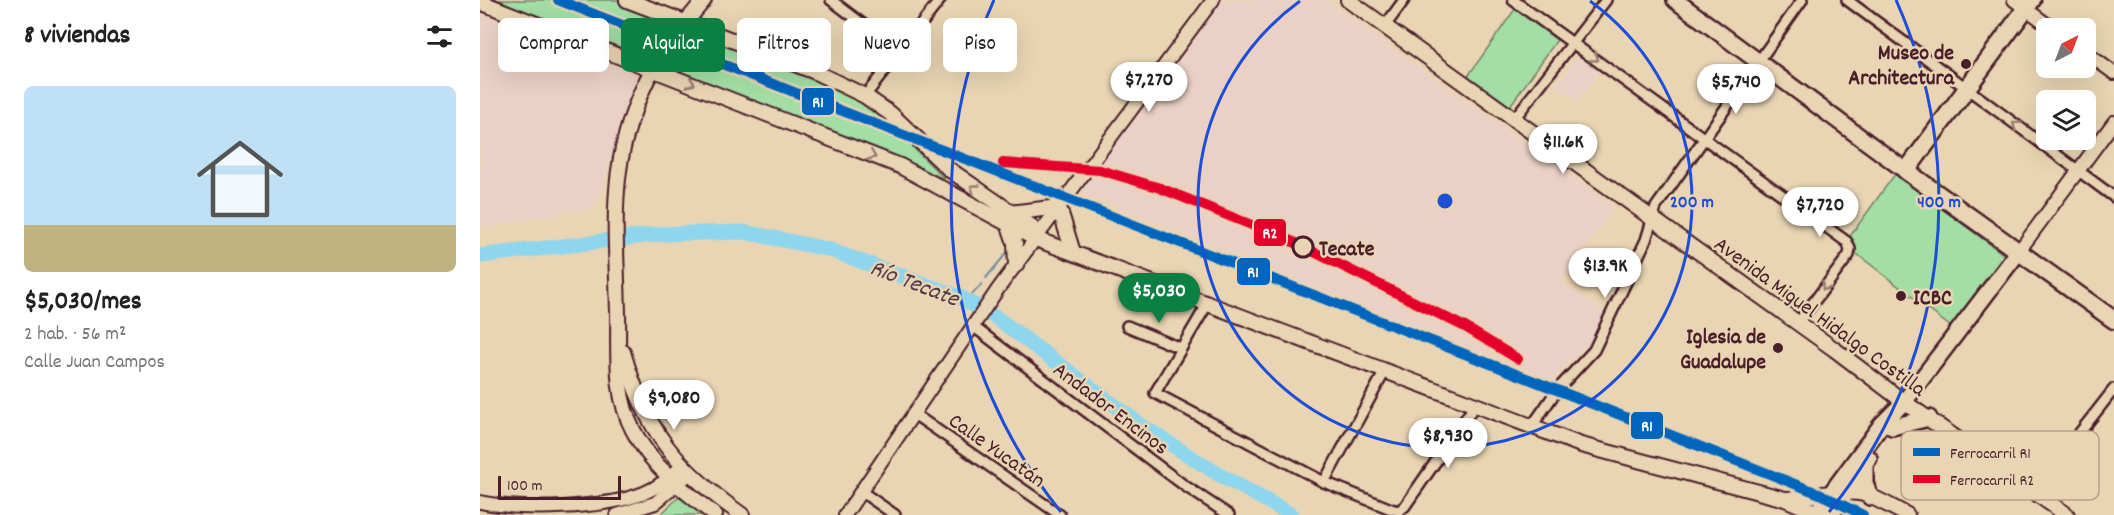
<!DOCTYPE html>
<html lang="es">
<meta charset="utf-8">
<style>
:root{--surface:#fff;--page:#f2f2f2;--text:#222;--muted:#767676;--accent:#0b8043}
body{margin:0;font-family:Dekko,sans-serif;background:var(--page);color:var(--text);height:100vh;display:flex;flex-direction:column;font-size:22px;white-space:nowrap}
*{box-sizing:border-box;margin:0}
p{font-size:20px;color:var(--muted)}
.icon{flex:none;width:33px;height:33px;fill:none;stroke:currentColor;stroke-width:2;stroke-linecap:round;stroke-linejoin:round}
.map{position:relative;flex:1;overflow:hidden}
.sheet{display:flex;flex-direction:column;background:var(--surface);width:480px}
.sheet>*{flex:none}
.top-card{position:absolute;left:18px;top:18px;width:570px;height:54px;display:flex;gap:12px}
.needle{width:39px;rotate:42deg}
.controls{position:absolute;left:1556px;top:18px;display:grid;gap:12px}
.controls a{display:grid;place-items:center;width:60px;height:60px;border-radius:9px;background:var(--surface);box-shadow:0 6px 24px #0002;font-size:30px}
.scale{position:absolute;left:18px;bottom:15px;width:123px;box-sizing:border-box;padding-left:6px;border:3px solid #4a1f2b;border-top:0;font-size:16px;line-height:21px;white-space:nowrap;color:#4a1f2b;-webkit-text-stroke:4px #e9d5b3;paint-order:stroke}
.price{position:absolute;translate:-50% -51px;padding:0 14px;border-radius:21px;background:#fff;color:#222;font-size:20px;line-height:39px;filter:drop-shadow(0 2px 3px #0008)}
.price::after{content:'';position:absolute;left:50%;top:36px;width:18px;height:14px;margin-left:-9px;background:inherit;clip-path:polygon(0 0,100% 0,50% 100%)}
.price.on{background:var(--accent);color:#fff}
ul{padding:0;list-style:none}
li{display:grid;align-content:center;gap:12px;height:318px;padding:0 24px}
li span{display:grid;place-items:center;height:186px;border-radius:9px;color:#555}
li>.icon{margin-inline-start:auto}
span .icon{width:108px;height:108px;fill:#fffc;stroke-width:1}
li b{font-size:26px}
h2{display:flex;justify-content:space-between;align-items:center;height:72px;padding:0 24px;font-size:26px}
.pill{padding:0 21px;border-radius:9px;background:var(--surface);box-shadow:0 6px 24px #0002;font-size:21px;line-height:54px}
.pill.on{background:var(--accent);color:#fff}
main{display:flex;flex:1;min-height:0}
.map>svg:first-child{display:block}
</style>
<main>
<section class="sheet">
<h2>8 viviendas<svg class="icon" aria-label="filters" viewBox="0 0 24 24"><path d="M4 7h16M4 17h16"/><circle cx="9" cy="7" r="2"/><circle cx="15" cy="17" r="2"/></svg></h2>
<ul>
<li><span style="background:linear-gradient(#bfe0f5 75%,#c2b280 0)"><svg class="icon" aria-label="home" viewBox="0 0 24 24"><path d="M3 11l9-7 9 7M6 9v11h12V9"/></svg></span><div><b>$5,030/mes</b><p>2 hab. · 56 m²</p><p>Calle Juan Campos</p></div></li>
</ul>
</section>
<div class="map">
<svg width="1634" height="515" viewBox="0 0 1634 515">
<rect width="100%" height="100%" fill="#e9d5b3"/>
<filter id="ink" filterUnits="userSpaceOnUse"><feTurbulence type="fractalNoise" baseFrequency=".0167" numOctaves="2"/><feDisplacementMap in="SourceGraphic" scale="12" xChannelSelector="R" yChannelSelector="G"/><feConvolveMatrix kernelMatrix="1 2 1 2 8 2 1 2 1" color-interpolation-filters="sRGB"/></filter>
<g filter="url(#ink)">
<g fill="#ebd1c5">
<polygon points="739,0 846,0 1135,207 1081,282 1127,313 1114,341 1090,361 1072,383 600,193"/>
<polygon points="0,13 159,75 115,208 0,228"/>
<polygon points="1099,54 1121,70 1097,102 1075,86"/>
</g>
<g fill="#a2dea5" stroke="#767e68" stroke-width="1.5">
<polygon points="14,0 137,0 194,22 166,57"/>
<polygon points="1035,9 1077,40 1030,106 988,76"/>
<polygon points="211,32 327,75 390,105 465,179 184,66"/>
<polygon points="1415,174 1527,257 1471,327 1377,254 1370,236"/>
<polygon points="199,497 224,515 180,515"/>
</g>
<g fill="none" stroke-linecap="round" stroke-linejoin="round">
<g stroke="#728da0" stroke-width="2">
<polyline points="506,278 530,249"/>
<polyline points="486,301 502,284"/>
</g>
<polyline stroke="#8dd6ee" stroke-width="15" points="0,256 181,234 264,232 347,249 480,297 518,319 662,426 738,474 812,515"/>
<defs>
<g id="minor">
<polyline points="351,0 420,52"/>
<polyline points="1033,0 1367,242 1370,249 1369,255 1318,323"/>
<polyline points="1367,0 1634,197"/>
<polyline points="905,26 924,0"/>
<polyline points="385,96 460,0"/>
<polyline points="1034,119 1126,0"/>
<polyline points="728,303 675,393 844,482 911,509 919,511 925,506 995,405"/>
<polyline points="647,326 700,348"/>
<polyline points="494,327 705,486 749,515"/>
<polyline points="434,414 580,515"/>
<polyline points="1052,426 1077,390 1114,350 1166,240 1176,207 1322,0"/>
<polyline points="844,482 905,371"/>
<polyline points="1554,491 1634,389"/>
<polyline points="382,492 415,515"/>
</g>
<g id="tertiary">
<polyline points="1534,0 1572,28"/>
<polyline points="1605,52 1634,73"/>
<polyline points="1539,251 1634,122"/>
<path d="M 0,502 C 42,511 124,509 164,493 C 179,487 190,477 201,467"/>
<polyline points="137,515 175,503 209,474"/>
<polyline points="365,515 518,289 733,0"/>
</g>
<g id="secondary">
<polyline points="147,0 333,71 385,96 411,114 470,170 551,226"/>
<path d="M 224,0 C 206,22 185,45 172,70 C 126,157 136,220 138,314 C 139,354 134,394 153,430 C 171,466 204,491 235,515"/>
<polyline points="868,0 1354,349 1424,402 1587,515"/>
<polyline points="0,2 420,166 556,239 580,248 1101,445 1305,499 1343,515"/>
<polyline points="530,213 579,207 592,249"/>
<polyline points="528,223 535,243 536,265"/>
<path d="M 143,352 C 166,431 195,468 262,515"/>
<path d="M 1308,499 C 1328,496 1366,489 1384,494 C 1399,499 1413,508 1427,515"/>
</g>
<g id="primary">
<polyline points="1195,0 1426,171"/>
<polyline points="1412,427 1449,418"/>
<polyline points="1385,464 1385,483 1390,497"/>
<polyline points="1335,515 1402,424 1424,402 1539,251"/>
<polyline points="1351,515 1389,458"/>
</g>
<polyline id="trunk" points="1552,0 1426,171 1634,320"/>
</defs>
<use href="#minor" stroke="#4a1f2b" stroke-width="14"/>
<use href="#tertiary" stroke="#4a1f2b" stroke-width="16"/>
<use href="#secondary" stroke="#4a1f2b" stroke-width="18"/>
<use href="#primary" stroke="#4a1f2b" stroke-width="20"/>
<use href="#trunk" stroke="#4a1f2b" stroke-width="21"/>
<use href="#minor" stroke="#e9d5b3" stroke-width="9"/>
<use href="#tertiary" stroke="#e9d5b3" stroke-width="12"/>
<use href="#secondary" stroke="#e9d5b3" stroke-width="14"/>
<use href="#primary" stroke="#e9d5b3" stroke-width="15"/>
<use href="#trunk" stroke="#e9d5b3" stroke-width="16"/>
<defs>
<polyline id="rail-1" points="78,0 1077,390 1340,494 1383,515"/>
<polyline id="rail-2" points="523,163 620,170 680,188 816,243 985,327 1038,359"/>
</defs>
<use href="#rail-1" stroke="#e9d5b3" stroke-width="15"/>
<use href="#rail-2" stroke="#e9d5b3" stroke-width="15"/>
<use href="#rail-1" stroke="#0065bd" stroke-width="10"/>
<use href="#rail-2" stroke="#e4002b" stroke-width="10"/>
</g>
<defs><path id="oneway-chevron" d="M-2-3.5L2.5 0L-2 3.5" fill="none" stroke-width="1.6" stroke-linecap="round" stroke-linejoin="round" transform="scale(1.5)"/></defs>
<g stroke="#9a7a6f">
<use href="#oneway-chevron" transform="translate(1115 58) rotate(36)"/>
<use href="#oneway-chevron" transform="translate(211 83) rotate(22)"/>
<use href="#oneway-chevron" transform="translate(1536 125) rotate(-144)"/>
<use href="#oneway-chevron" transform="translate(392 156) rotate(22)"/>
<use href="#oneway-chevron" transform="translate(494 188) rotate(-144)"/>
<use href="#oneway-chevron" transform="translate(1345 287) rotate(127)"/>
</g>
</g>
<g fill="none" stroke="#1d4ed8" stroke-width="3">
<path d="M1110 1A247 247 0 1 1 820 1"/>
<path d="M581 512A494 494 0 0 1 514 0M1416 0A494 494 0 0 1 1349 512"/>
</g>
<g fill="#4a1f2b" stroke="#e9d5b3" stroke-width="2">
<circle cx="1486" cy="64" r="6"/>
<circle cx="1421" cy="296" r="6"/>
<circle cx="1298" cy="348" r="6"/>
</g>
<circle fill="#e9d5b3" stroke="#4a1f2b" stroke-width="3" cx="823" cy="247" r="10"/>
<g text-anchor="middle" stroke-width="5" stroke-linejoin="round" paint-order="stroke">
<g font-size="22" font-weight="bold" fill="#4a1f2b" stroke="#e9d5b3" text-anchor="end">
<text x="1474" y="59">Museo de<tspan x="1474" dy="25">Architectura</tspan></text>
<text x="1433" y="304" text-anchor="start">ICBC</text>
<text x="1286" y="343">Iglesia de<tspan x="1286" dy="25">Guadalupe</tspan></text>
</g>
<g font-size="22" font-weight="bold" fill="#4a1f2b" stroke="#e9d5b3" text-anchor="start">
<text x="839" y="255">Tecate</text>
</g>
<g font-size="22" fill="#4a1f2b" stroke="#e9d5b3">
<text transform="translate(1341 315) rotate(36)" y="8">Avenida Miguel Hidalgo Costilla</text>
<text transform="translate(632 407) rotate(37)" y="8">Andador Encinos</text>
<text transform="translate(518 449) rotate(35)" y="8">Calle Yucatán</text>
</g>
<g font-size="24" font-style="italic" fill="#543a48" stroke="#e9d5b3">
<text transform="translate(435 282) rotate(21)" y="8">Río Tecate</text>
</g>
</g>
<rect x="1421" y="431" width="198" height="69" rx="9" fill="#e9d5b3" stroke="#b99e8a" stroke-width="1.5"/>
<rect x="1433" y="448" width="27" height="8" fill="#0065bd"/>
<rect x="1433" y="475" width="27" height="8" fill="#e4002b"/>
<g font-size="16" fill="#4a1f2b">
<text x="1470" y="458">Ferrocarril R1</text>
<text x="1470" y="485">Ferrocarril R2</text>
</g>
<circle cx="965" cy="201" r="9" fill="#1d4ed8" stroke="#e9d5b3" stroke-width="3"/>
<g font-size="18" text-anchor="middle" font-weight="bold" fill="#1d4ed8" stroke="#e9d5b3" stroke-width="5" stroke-linejoin="round" paint-order="stroke">
<text x="1212" y="207">200 m</text>
<text x="1459" y="207">400 m</text>
</g>
<g stroke="#e9d5b3" stroke-width="2">
<rect x="321" y="87" width="34" height="29" rx="6" fill="#0065bd"/>
<rect x="773" y="218" width="34" height="29" rx="6" fill="#e4002b"/>
<rect x="756" y="257" width="35" height="29" rx="6" fill="#0065bd"/>
<rect x="1150" y="411" width="34" height="29" rx="6" fill="#0065bd"/>
</g>
<g font-size="16" text-anchor="middle" font-weight="bold" fill="#fff">
<text x="338" y="107">R1</text>
<text x="790" y="238">R2</text>
<text x="773" y="277">R1</text>
<text x="1167" y="431">R1</text>
</g>
</svg>
<div class="controls">
<a><svg class="needle" viewBox="-14 -14 28 28"><path d="M0-13l5 13h-10z" fill="#e53935"/><path d="M0 13l5-13h-10z" fill="#767676"/></svg></a>
<a><svg class="icon" aria-label="layers" viewBox="0 0 24 24"><path d="M12 4l9 5-9 5-9-5zM3 14l9 5 9-5"/></svg></a>
</div>
<div class="scale">100 m</div>
<b class="price" style="left:669px;top:113px">$7,270</b>
<b class="price" style="left:1256px;top:115px">$5,740</b>
<b class="price" style="left:1083px;top:175px">$11.6K</b>
<b class="price" style="left:1340px;top:238px">$7,720</b>
<b class="price" style="left:1125px;top:299px">$13.9K</b>
<b class="price on" style="left:679px;top:324px">$5,030</b>
<b class="price" style="left:194px;top:431px">$9,080</b>
<b class="price" style="left:968px;top:469px">$8,930</b>
<div class="top-card">
<a class="pill">Comprar</a>
<a class="pill on">Alquilar</a>
<a class="pill">Filtros</a>
<a class="pill">Nuevo</a>
<a class="pill">Piso</a>
</div>
</div>
</main>
